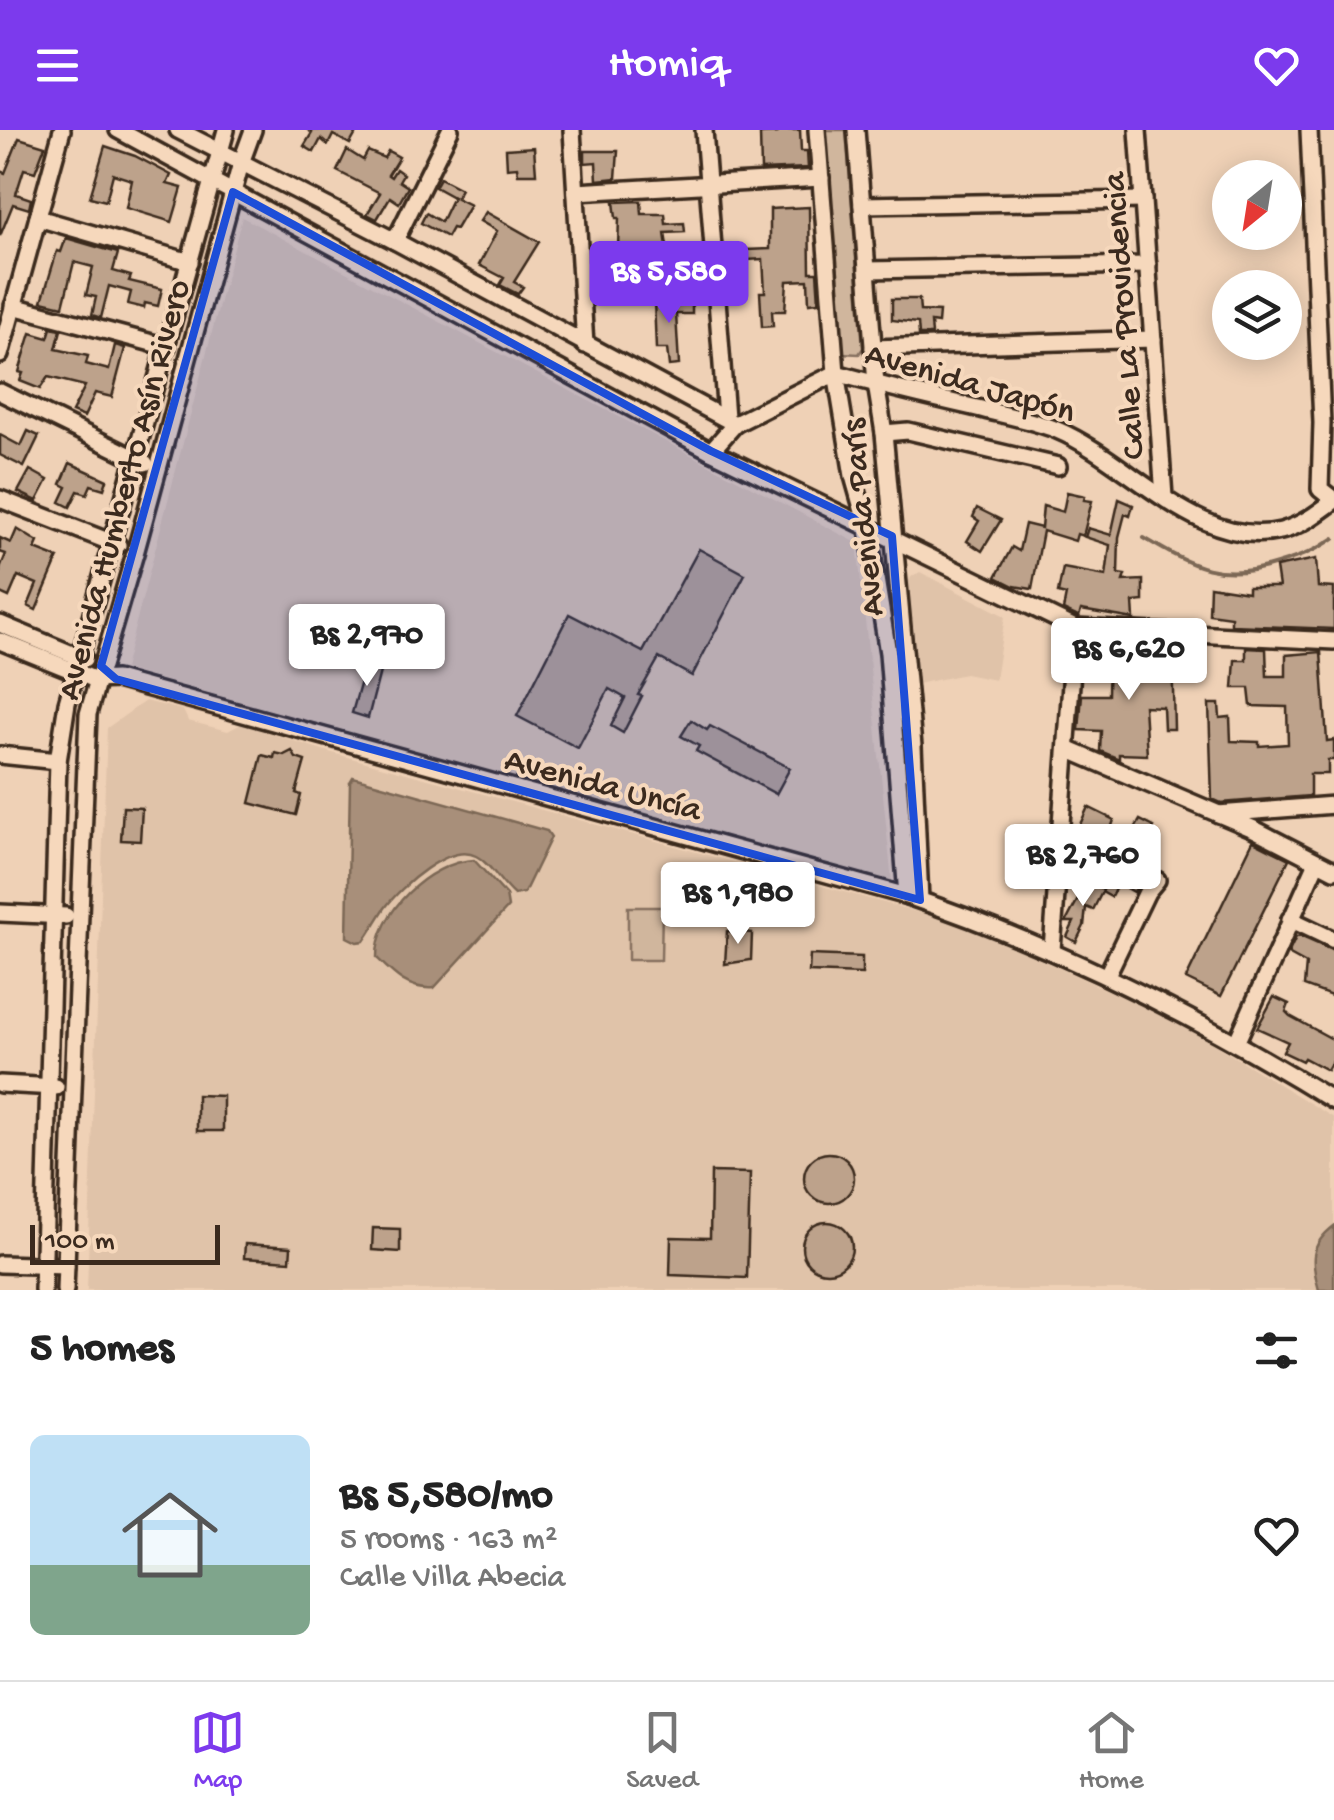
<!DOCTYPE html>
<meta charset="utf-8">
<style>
:root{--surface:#fff;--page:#f6f6f6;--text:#222;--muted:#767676;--line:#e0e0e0;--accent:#7c3aed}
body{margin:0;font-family:"Gochi Hand",sans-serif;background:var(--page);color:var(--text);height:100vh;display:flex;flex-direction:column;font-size:38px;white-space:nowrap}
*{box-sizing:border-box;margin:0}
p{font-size:32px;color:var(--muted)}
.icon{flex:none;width:55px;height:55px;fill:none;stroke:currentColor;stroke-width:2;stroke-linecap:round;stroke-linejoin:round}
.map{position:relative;height:1160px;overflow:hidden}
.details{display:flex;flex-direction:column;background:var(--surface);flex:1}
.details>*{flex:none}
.needle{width:65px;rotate:210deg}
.buttons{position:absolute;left:1212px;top:30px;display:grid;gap:20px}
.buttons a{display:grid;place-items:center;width:90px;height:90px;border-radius:50%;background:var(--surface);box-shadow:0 5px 25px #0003;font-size:50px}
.scale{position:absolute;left:30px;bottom:25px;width:190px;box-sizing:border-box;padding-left:10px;border:5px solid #3b2a1e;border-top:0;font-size:28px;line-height:35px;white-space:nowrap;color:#3b2a1e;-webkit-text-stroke:8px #f6d8bc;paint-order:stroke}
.price{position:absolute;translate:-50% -85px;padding:0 22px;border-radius:10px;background:#fff;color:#222;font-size:32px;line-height:65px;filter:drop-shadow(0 2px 5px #0008)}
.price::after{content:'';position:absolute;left:50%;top:60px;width:30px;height:22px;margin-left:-15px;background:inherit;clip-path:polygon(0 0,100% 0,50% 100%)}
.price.selected{background:var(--accent);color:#fff}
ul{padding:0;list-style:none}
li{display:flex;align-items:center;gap:30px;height:250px;padding:0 30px}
li span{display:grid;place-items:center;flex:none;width:280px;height:200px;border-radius:15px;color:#555}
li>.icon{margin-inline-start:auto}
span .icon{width:120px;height:120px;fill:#fffc;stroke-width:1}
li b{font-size:42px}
h2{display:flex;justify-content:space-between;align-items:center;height:120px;padding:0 30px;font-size:42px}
header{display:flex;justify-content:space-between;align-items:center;height:130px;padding:0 30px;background:var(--accent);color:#fff;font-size:45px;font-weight:600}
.menu{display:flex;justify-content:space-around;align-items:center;height:140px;border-top:2px solid var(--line);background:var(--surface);font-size:28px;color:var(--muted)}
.menu a{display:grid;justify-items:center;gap:5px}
.menu .selected{color:var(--accent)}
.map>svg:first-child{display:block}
</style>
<header><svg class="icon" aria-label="menu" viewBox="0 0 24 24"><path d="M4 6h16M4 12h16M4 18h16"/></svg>Homiq<svg class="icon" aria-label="heart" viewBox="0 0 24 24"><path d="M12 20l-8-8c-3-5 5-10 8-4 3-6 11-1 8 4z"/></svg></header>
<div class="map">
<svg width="1334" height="1160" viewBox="0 0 1334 1160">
<rect width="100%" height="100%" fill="#efd1b6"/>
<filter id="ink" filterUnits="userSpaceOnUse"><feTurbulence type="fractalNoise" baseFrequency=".01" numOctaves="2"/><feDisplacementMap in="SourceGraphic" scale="20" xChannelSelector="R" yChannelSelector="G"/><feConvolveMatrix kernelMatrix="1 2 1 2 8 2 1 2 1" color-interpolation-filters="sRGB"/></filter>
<g filter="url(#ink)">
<g fill="#e0c3a9">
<polygon points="242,87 857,413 892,752 124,539"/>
<polygon points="920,442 1005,486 995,550 965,544 912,555 906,458 911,447"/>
<polygon points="145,571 183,580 188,591 228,601 241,594 329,622 962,794 1179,893 1334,988 1334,1160 87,1160 107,598"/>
</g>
<g fill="#d0b69d" stroke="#86705e" stroke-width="2.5">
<polygon points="823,0 846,0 863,218 859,224 841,223"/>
<polygon points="628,777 662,777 661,830 628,830"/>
</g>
<g fill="#a88f7a" stroke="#7c6755" stroke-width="2.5">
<path d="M 353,647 L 547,701 L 551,707 L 524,763 L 514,765 C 501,754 490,733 476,726 C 450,712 400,757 385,778 C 378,788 372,800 364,811 L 357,812 L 347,807 L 350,652 Z"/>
<path d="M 474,730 L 506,765 L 508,777 L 434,858 C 408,860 394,845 377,828 C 376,783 429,732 474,730 Z"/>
<path d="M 1334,1096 L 1334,1160 L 1319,1160 C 1311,1132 1309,1115 1334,1096 Z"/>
</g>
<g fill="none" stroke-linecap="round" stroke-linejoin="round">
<path stroke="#7c6755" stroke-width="4" d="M 1144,408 C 1193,437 1220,452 1277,434 C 1299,427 1316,421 1334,408"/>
</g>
<g fill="#bda28b" stroke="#3b2a1e" stroke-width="2.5">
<polygon points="308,0 358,0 350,14 333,5 328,15 321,9 314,22 304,16 312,3"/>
<polygon points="777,0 800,0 801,21 807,21 808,38 761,40 760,4 777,3"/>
<polygon points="19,8 45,16 35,42 24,39 16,64 31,69 29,79 13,74 0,106 0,41 5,43"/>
<polygon points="105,16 135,26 171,45 167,54 182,58 172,92 126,78 132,50 113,44 106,71 90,67"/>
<polygon points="534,17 536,44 518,44 517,37 507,38 506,19"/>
<polygon points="347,20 363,30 368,21 384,28 388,21 399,27 388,45 391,47 396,39 403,44 399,51 408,57 399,73 390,67 377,89 367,84 380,63 337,41"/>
<polygon points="585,21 618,21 616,48 597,50 596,32 585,33"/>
<polygon points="440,48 461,59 456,68 470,75 456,99 452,98 447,107 421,93 426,83 441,92 453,67 435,57"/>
<polygon points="641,71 642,84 665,84 666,94 684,93 685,102 665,103 668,123 696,123 696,143 702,143 701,154 680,155 680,143 654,145 652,125 641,125 641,117 618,118 619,88 616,88 614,72"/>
<polygon points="809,77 810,142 817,142 819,172 809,173 808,150 787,151 785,181 772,181 773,196 762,197 760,162 765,162 763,129 747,130 746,120 770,119 770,79"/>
<polygon points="486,82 539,112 514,152 523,157 518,164 500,155 504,148 479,135 497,101 480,91"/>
<polygon points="66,108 118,123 113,141 131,146 129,151 162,159 158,176 145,173 144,178 128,174 131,162 109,156 101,188 92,185 96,167 86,165 93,137 74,132 63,176 42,171 57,121 61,122"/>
<polygon points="892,169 919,169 920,181 939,182 938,193 931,192 932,205 919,205 918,193 892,190"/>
<polygon points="654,170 692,172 692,184 676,184 679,235 669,236 667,219 656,219"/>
<polygon points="51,198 61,200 56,219 88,226 86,234 109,240 115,215 125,218 112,267 95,263 84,287 72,282 85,256 48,247 40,259 20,251 23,243 19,242 31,203 48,208"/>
<polygon points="28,301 39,306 24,337 0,325 0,305 21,316"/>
<polygon points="70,333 107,350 104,359 91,355 87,364 78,361 70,377 60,372 67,357 61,354"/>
<polygon points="30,340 48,350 37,371 18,362"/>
<polygon points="1067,362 1085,366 1084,370 1092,371 1083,406 1077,404 1075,411 1043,401 1032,459 1014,456 996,447 1012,417 1019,421 1025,394 1041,398 1043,376 1063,382"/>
<polygon points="1119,369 1133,375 1130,386 1125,384 1119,407 1118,444 1125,445 1123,451 1143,450 1143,471 1133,472 1134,489 1081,480 1079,487 1076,486 1063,480 1066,465 1058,463 1063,438 1106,446 1110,415 1085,407 1088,398 1111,405"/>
<polygon points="977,378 1001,390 982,421 967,411 979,391 973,387"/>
<polygon points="17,399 38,412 35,419 58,428 36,480 28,476 37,454 18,446 9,467 0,463 0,439 6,424 0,422 0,408 11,413"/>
<polygon points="699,419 745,444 692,546 659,528 638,565 642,566 623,603 611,596 625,568 609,559 578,618 517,586 569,484 643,522"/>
<polygon points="1316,429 1318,457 1334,458 1334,499 1231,495 1231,487 1209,484 1210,456 1248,462 1248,457 1279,457 1276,437"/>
<polygon points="1246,518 1266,519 1267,546 1286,546 1286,525 1321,522 1327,611 1334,610 1334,630 1328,630 1328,644 1310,644 1310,666 1221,673 1212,669 1209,574 1219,574 1220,588 1230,587 1231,611 1259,612 1259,616 1288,614 1287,577 1251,576 1249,558 1233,558 1235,530 1246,530"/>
<polygon points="1109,521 1137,522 1137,531 1161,532 1161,526 1172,522 1174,599 1164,599 1163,577 1144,576 1147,625 1119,624 1119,629 1100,621 1101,601 1079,600 1082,565 1108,565"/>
<polygon points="367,530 382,534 368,588 352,583"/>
<polygon points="691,590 707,600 710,596 790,638 776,664 696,621 699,616 681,606"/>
<polygon points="292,621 296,628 305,631 296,663 301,665 296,685 250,673 262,625 274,628 275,623 284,625"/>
<polygon points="123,677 142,678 140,711 121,710"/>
<polygon points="1088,677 1114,690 1111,699 1129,709 1140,690 1154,697 1136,737 1146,742 1134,762 1118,753 1111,767 1102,762 1112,742 1091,731 1086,741 1070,733 1072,699 1077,701"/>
<polygon points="1253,711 1289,729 1221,866 1186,849"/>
<polygon points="1088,750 1103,760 1093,780 1086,777 1084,796 1076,812 1067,807 1074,792 1066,792"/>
<polygon points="727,801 752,803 751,830 725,834"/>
<polygon points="1300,806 1334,821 1334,867 1304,856 1306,834 1288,824 1296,807"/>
<polygon points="810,825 862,827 862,844 809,842"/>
<polygon points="1274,867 1289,874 1286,882 1290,886 1334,910 1334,928 1327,940 1304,928 1302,931 1283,922 1288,912 1257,898"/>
<polygon points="197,965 223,966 223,1001 197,1001"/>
<circle cx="829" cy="1048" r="25"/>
<polygon points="711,1042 750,1043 747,1148 670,1145 671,1107 710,1108"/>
<circle cx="827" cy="1117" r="25"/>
<polygon points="373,1098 400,1099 400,1122 372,1120"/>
<polygon points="245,1114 291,1117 290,1131 244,1128"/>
</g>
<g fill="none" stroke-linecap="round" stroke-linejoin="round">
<defs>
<g id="minor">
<polyline points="118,0 711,321 1075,498 1334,511"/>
<path d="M 178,0 L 395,111 L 735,294 L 836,243 C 882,256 929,267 977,278 C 1004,285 1032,290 1057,300 C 1129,330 1198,420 1281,401 C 1301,396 1318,383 1334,371"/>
<polyline points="572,0 585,215"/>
<polyline points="704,0 726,287"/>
<polyline points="817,0 836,243 853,346 868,399 888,523 907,766"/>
<polyline points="856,0 876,254 884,303 913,616 920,770"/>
<polyline points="1138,0 1164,367"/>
<polyline points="1309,0 1322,293 1320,359 1334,370"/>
<polyline points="576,62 821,48"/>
<polyline points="862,75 1143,70"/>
<polyline points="38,88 190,132"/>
<polyline points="395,111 450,0"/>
<polyline points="867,140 1148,135"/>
<polyline points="13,176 167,217"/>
<polyline points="873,218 1153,209"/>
<polyline points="0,225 62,0"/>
<polyline points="0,262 145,333"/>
<polyline points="884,303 908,301 1058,336"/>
<polyline points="711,321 735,294"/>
<polyline points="0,369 118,415"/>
<polyline points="0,494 84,529"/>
<path d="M 0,511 L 96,550 L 116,549 L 907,766 C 1059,817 1198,887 1334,971"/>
<polyline points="1069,620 1254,699 1334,740"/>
<polyline points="0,625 58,631"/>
<polyline points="1218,684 1334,675"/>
<polyline points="0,783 66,786"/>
<polyline points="1290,789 1334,810"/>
<polyline points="1052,820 1075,498"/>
<polyline points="1107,845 1147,762 1157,750"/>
<polyline points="1237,911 1317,732"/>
<polyline points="0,954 56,957"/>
<polyline points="0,1134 66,1136"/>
<polyline points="43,1160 58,631 67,573 226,0"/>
<polyline points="65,1160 88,584 136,420 241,33 253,0"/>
</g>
</defs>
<use href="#minor" stroke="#3b2a1e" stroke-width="22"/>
<use href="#minor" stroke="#f6d8bc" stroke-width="15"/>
</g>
</g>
<path fill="#1d4ed8" fill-opacity="0.2" stroke="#1d4ed8" stroke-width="8" stroke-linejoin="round" d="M 233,62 L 711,321 L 892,406 L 920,770 L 116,549 L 101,536 Z"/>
<g text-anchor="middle" stroke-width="8" stroke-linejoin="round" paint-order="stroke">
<g font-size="35" fill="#3b2a1e" stroke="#f6d8bc">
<text transform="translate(1121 186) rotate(-94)" y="12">Calle La Providencia</text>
<text transform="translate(971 250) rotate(16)" y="12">Avenida Japón</text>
<text transform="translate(121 359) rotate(-75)" y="12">Avenida Humberto Asín Rivero</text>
<text transform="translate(860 388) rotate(-96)" y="12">Avenida París</text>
<text transform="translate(604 652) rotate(15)" y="12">Avenida Uncía</text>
</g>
</g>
</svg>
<div class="buttons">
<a><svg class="needle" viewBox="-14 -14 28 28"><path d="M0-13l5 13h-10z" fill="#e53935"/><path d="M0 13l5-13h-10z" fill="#767676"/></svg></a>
<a><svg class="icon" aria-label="layers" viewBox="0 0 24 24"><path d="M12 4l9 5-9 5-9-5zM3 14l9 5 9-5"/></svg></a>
</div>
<div class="scale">100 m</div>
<b class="price selected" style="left:669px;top:196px">Bs 5,580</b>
<b class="price" style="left:367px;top:559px">Bs 2,970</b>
<b class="price" style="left:1129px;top:573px">Bs 6,620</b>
<b class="price" style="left:1083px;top:779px">Bs 2,760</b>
<b class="price" style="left:738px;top:817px">Bs 1,980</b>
</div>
<section class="details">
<h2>5 homes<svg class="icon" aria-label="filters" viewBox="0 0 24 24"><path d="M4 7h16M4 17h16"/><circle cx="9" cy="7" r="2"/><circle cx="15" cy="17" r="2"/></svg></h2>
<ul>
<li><span style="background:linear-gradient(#bfe0f5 65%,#7fa58c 0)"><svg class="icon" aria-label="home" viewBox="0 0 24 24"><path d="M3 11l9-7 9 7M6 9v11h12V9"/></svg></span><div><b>Bs 5,580/mo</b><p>5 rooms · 163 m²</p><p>Calle Villa Abecia</p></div><svg class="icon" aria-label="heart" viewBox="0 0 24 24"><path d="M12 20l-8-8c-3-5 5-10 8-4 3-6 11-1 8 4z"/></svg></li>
</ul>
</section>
<nav class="menu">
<a class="selected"><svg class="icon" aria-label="map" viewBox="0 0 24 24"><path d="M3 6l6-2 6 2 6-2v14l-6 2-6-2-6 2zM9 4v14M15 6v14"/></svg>Map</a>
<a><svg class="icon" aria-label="saved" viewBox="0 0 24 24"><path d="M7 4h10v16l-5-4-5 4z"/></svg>Saved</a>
<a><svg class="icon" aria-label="home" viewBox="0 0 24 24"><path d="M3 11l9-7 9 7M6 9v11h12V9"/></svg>Home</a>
</nav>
